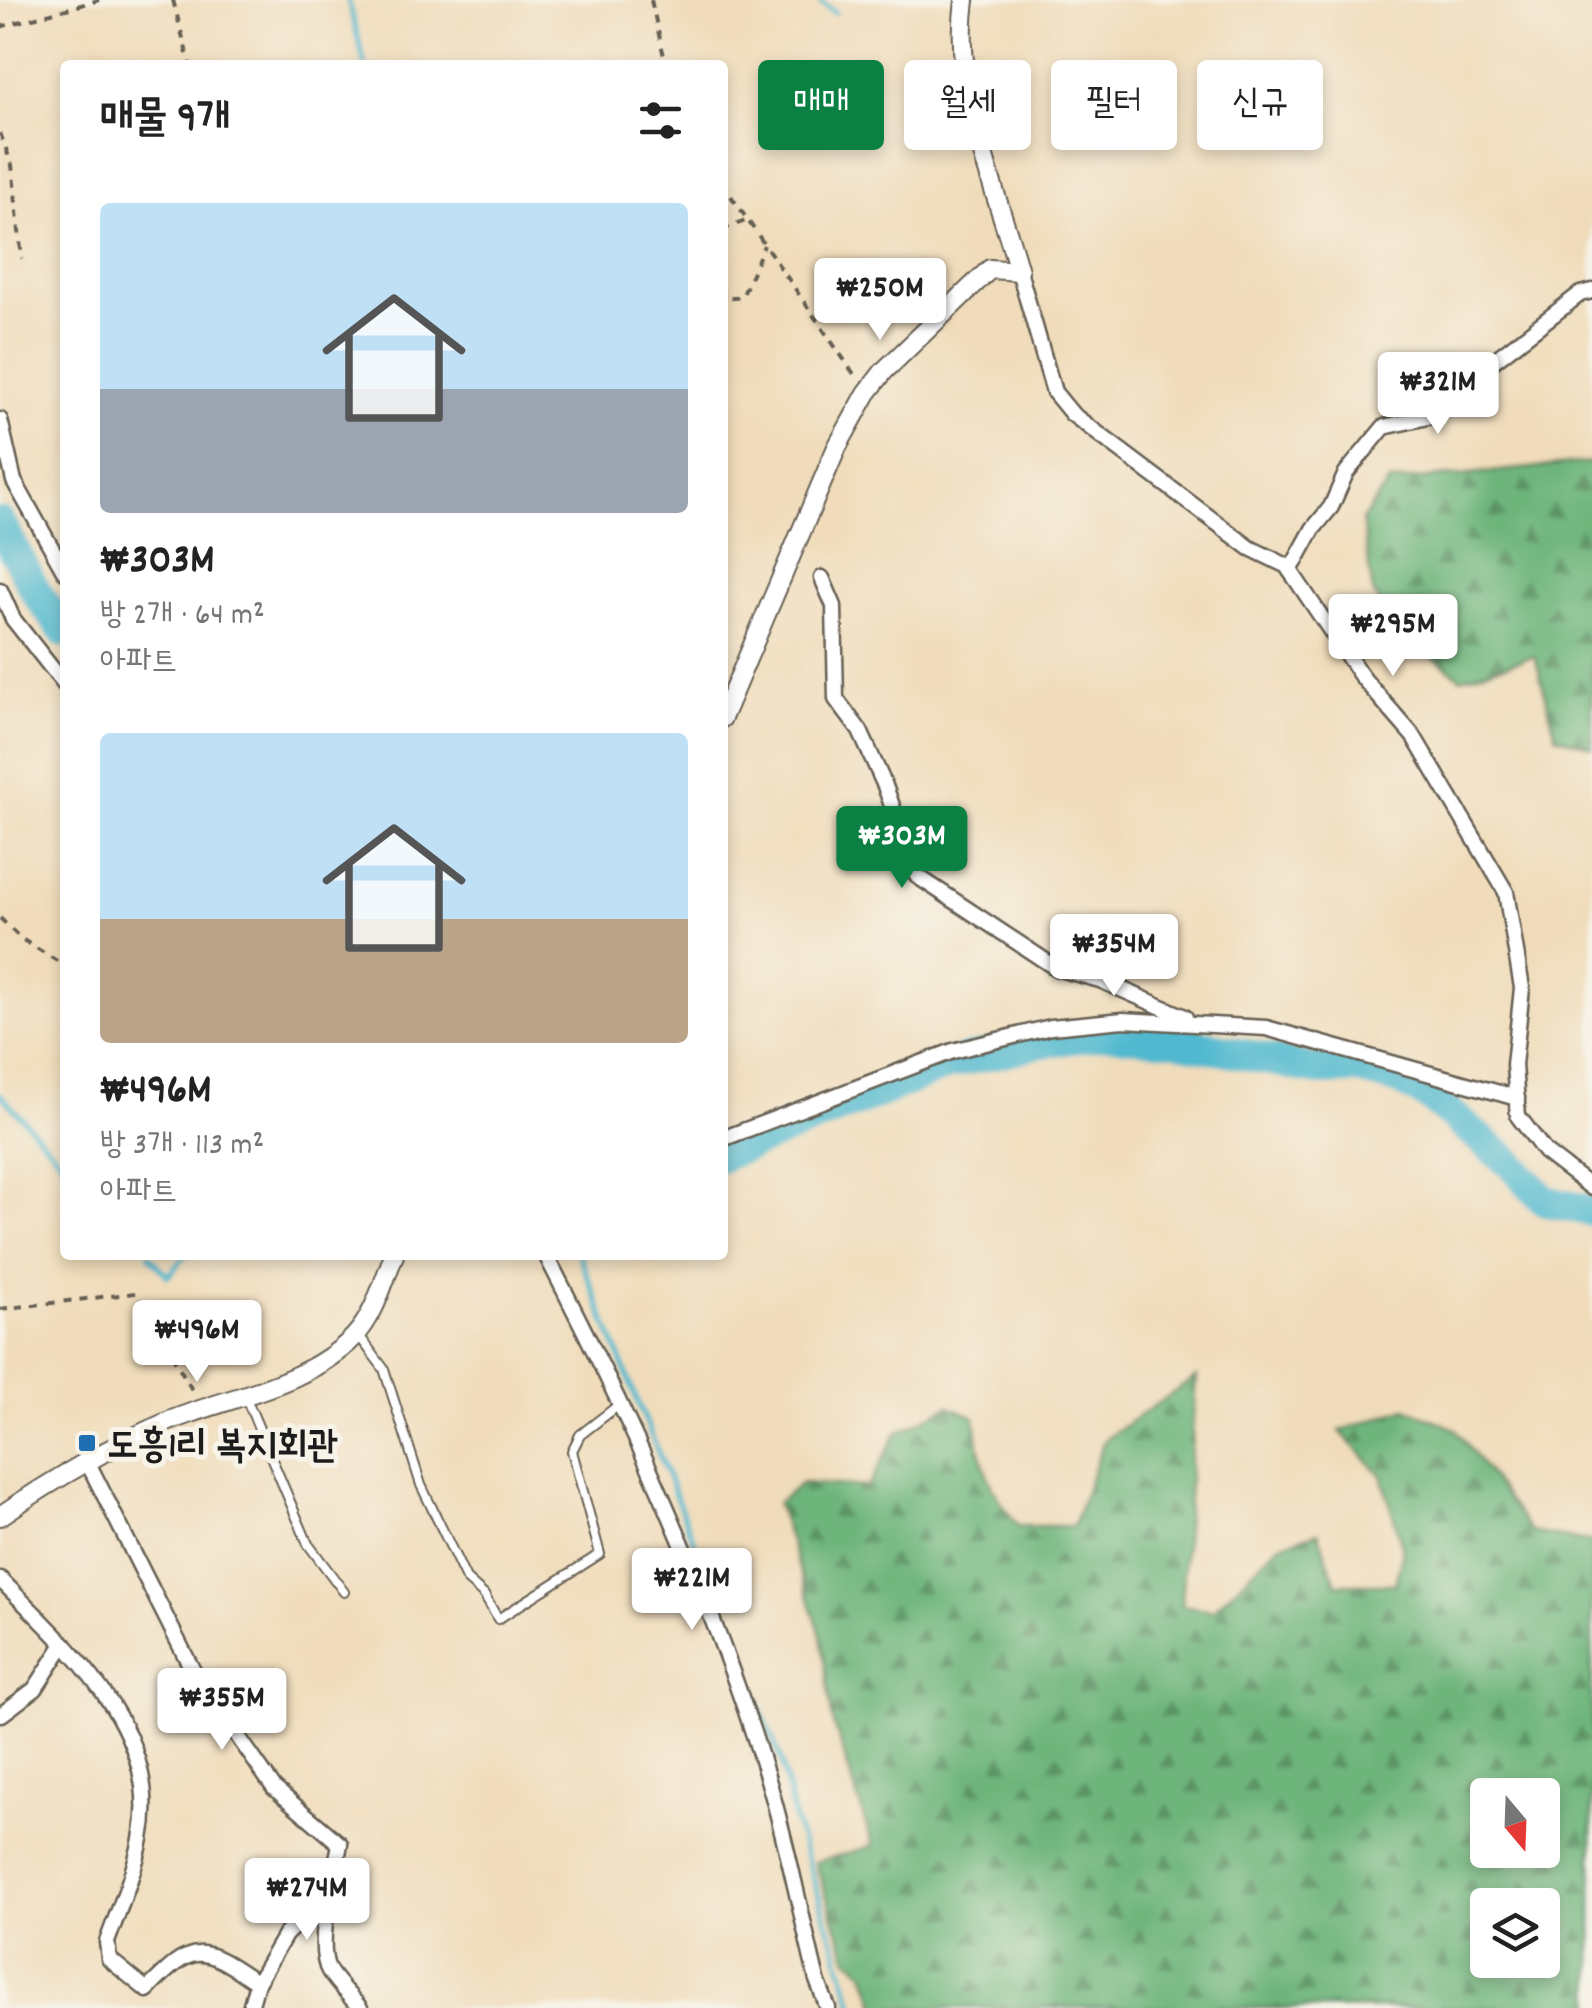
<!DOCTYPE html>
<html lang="ko">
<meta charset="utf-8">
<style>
:root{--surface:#fff;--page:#f2f2f2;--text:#222;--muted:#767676;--accent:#0b8043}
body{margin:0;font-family:Dekko,"Poor Story",sans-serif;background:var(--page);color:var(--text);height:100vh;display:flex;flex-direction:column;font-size:38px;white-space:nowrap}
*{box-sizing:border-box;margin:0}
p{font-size:32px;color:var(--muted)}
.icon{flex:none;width:55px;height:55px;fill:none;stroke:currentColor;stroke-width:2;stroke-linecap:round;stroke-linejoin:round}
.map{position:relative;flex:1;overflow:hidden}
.details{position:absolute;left:60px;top:60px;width:668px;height:1200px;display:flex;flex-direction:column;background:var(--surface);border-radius:10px;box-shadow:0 5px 15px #0003}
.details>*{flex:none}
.hud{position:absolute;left:758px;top:60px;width:682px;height:90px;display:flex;gap:20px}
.needle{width:65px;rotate:161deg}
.controls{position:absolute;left:1470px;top:1778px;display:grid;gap:20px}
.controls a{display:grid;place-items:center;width:90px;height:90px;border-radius:10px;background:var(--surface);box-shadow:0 5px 15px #0003;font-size:50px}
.price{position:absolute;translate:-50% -85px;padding:0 22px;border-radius:10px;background:#fff;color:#222;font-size:32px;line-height:65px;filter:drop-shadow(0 2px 5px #0008)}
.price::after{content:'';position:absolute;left:50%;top:60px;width:30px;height:22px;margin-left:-15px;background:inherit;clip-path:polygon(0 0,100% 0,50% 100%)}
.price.on{background:var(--accent);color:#fff}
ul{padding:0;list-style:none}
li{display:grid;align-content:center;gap:20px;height:530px;padding:0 40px}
li span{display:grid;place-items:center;height:310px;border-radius:10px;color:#555}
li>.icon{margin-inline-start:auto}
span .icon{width:180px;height:180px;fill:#fffc;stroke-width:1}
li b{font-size:42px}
h2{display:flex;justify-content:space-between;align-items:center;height:120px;padding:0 40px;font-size:42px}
.tag{padding:0 35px;border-radius:10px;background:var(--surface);box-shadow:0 5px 15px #0003;font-size:35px;line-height:90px}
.tag.on{background:var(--accent);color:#fff}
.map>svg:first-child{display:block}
</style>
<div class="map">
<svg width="1592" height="2008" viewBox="0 0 1592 2008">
<defs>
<pattern id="forest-firs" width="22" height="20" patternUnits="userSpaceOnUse" patternTransform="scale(2.5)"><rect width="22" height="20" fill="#6eb57b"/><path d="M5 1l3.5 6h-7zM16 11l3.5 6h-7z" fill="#5a9264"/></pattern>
</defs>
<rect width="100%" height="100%" fill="#f7f3e8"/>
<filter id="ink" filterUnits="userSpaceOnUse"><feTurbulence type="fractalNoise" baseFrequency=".01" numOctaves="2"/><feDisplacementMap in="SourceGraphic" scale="20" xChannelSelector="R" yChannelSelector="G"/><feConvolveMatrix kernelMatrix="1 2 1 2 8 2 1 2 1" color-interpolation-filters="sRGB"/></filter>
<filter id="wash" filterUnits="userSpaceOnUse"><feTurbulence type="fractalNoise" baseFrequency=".0048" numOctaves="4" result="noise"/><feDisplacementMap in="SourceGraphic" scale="40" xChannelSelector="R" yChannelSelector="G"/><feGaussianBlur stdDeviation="2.25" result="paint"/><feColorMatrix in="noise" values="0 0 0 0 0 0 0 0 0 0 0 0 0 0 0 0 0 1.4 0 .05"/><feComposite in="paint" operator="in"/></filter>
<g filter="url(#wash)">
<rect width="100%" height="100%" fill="#f0dcba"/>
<g fill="url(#forest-firs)" stroke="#45684c" stroke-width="2.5" fill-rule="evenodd">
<polygon points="1592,462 1592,747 1556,736 1535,656 1461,678 1401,633 1373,593 1362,520 1389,482"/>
<path d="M 1196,1377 L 1181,1605 L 1213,1610 L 1279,1545 L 1318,1532 L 1336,1584 L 1395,1584 L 1403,1550 L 1382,1476 L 1340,1431 L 1406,1408 L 1456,1429 L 1531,1532 L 1592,1542 L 1592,2008 L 877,2008 L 866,1974 L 847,1956 L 815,1862 L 873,1846 L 832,1718 L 821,1635 L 777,1503 L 802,1483 L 868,1487 L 897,1433 L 949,1406 L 975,1417 C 979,1462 990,1490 1018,1526 L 1073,1526 L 1104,1440 ZM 1542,1795 L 1542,1850 L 1488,1850 L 1488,1795 ZM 1542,1905 L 1542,1960 L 1488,1960 L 1488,1905 Z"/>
</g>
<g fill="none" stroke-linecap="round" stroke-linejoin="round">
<g stroke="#51b9cf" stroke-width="5">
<polyline points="348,0 365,65"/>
<polyline points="818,0 835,13"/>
<polyline points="0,1094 65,1165"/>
<polyline points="149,1255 168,1276 186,1255"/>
<polyline points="579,1255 781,1759 794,1819 855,2008"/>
</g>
<g stroke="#51b9cf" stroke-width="32">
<polyline points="0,523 36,592 65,632"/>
<polyline points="722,1156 949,1064 1038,1043 1108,1033 1176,1040 1318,1070 1359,1069 1400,1080 1430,1097 1512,1165 1545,1201 1592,1211"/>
</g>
</g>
</g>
<g filter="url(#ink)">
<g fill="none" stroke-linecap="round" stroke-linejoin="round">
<defs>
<g id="service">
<polyline points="357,1333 384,1369 421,1485 466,1579 484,1595 498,1619 600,1554 572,1451 580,1435 620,1404"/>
<polyline points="246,1398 308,1544 344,1592"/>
</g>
<g id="minor">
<polyline points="1019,271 1054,392 1072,414 1250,548 1287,566 1362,677 1414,737 1506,892 1522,988 1514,1065 1518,1116 1545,1152 1592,1188"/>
<polyline points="0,420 14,481 65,572"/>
<polyline points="1290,571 1313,529 1331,507 1346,473 1384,427 1436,415 1492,362 1580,294 1592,291"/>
<polyline points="822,578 834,606 836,699 860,731 885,786 917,876 1056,968 1100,980 1185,1017"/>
<polyline points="0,590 13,619 65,685"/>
<polyline points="722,1139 953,1051 1051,1027 1123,1020 1266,1028 1517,1098"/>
<path d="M 546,1255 C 632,1421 711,1595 766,1773 C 787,1841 800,1912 817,1980 L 828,2008"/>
<path d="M 86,1459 L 195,1675 L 274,1788 L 340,1844 C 335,1873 314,1945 329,1971 C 337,1984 350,1996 360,2008"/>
<path d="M 0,1579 C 68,1648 164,1731 141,1839 C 134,1874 119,1909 107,1942 L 109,1959 L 147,1990 C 194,1941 202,1945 257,1983 L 250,2008"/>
<polyline points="2,1714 35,1689 64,1644"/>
<polyline points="257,1983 285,1935 330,1890"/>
</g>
<g id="tertiary">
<path d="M 722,718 L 837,447 L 867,393 L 884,371 L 990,269 L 1019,271 C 995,184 952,91 965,0"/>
<path d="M 0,1516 C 54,1479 106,1448 167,1422 C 227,1397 306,1386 354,1337 C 375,1315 383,1282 394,1255"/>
</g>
</defs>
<use href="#service" stroke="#665f53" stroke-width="12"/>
<use href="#minor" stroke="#665f53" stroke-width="19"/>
<use href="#tertiary" stroke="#665f53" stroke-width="22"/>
<g stroke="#665f53" stroke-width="4" stroke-dasharray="8 8" stroke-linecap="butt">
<polyline points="173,0 190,65"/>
<polyline points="651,0 666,65"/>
<polyline points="0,27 99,0"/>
<polyline points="0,133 12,165 22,259"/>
<polyline points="722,183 856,377"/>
<polyline points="722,230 748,220"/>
<polyline points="722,289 725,299 742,297 764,245"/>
<polyline points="722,312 725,299"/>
<polyline points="0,918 20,938 65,966"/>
<polyline points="0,1309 136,1293 195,1395"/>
</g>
<use href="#service" stroke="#fff" stroke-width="8"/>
<use href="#minor" stroke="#fff" stroke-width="14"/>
<use href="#tertiary" stroke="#fff" stroke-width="18"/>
</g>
</g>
<rect fill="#1f6fb2" stroke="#f7f3e8" stroke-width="4" x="77" y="1433" width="20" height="20" rx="5"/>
<g text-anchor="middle" stroke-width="10" stroke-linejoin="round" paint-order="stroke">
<g font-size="38" font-weight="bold" fill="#1c1c1c" stroke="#f7f3e8" text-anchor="start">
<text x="107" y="1456">도흥1리 복지회관</text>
</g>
</g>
</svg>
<div class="controls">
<a><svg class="needle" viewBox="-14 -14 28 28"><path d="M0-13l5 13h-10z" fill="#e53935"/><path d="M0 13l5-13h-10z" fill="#767676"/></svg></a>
<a><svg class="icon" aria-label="layers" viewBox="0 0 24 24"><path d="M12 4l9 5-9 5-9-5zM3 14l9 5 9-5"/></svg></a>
</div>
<b class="price" style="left:880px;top:343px">₩250M</b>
<b class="price" style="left:1438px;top:437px">₩321M</b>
<b class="price" style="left:1393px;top:679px">₩295M</b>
<b class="price on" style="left:902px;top:891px">₩303M</b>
<b class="price" style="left:1114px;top:999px">₩354M</b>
<b class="price" style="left:197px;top:1385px">₩496M</b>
<b class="price" style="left:692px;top:1633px">₩221M</b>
<b class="price" style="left:222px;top:1753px">₩355M</b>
<b class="price" style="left:307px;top:1943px">₩274M</b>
<div class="hud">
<a class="tag on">매매</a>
<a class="tag">월세</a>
<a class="tag">필터</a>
<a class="tag">신규</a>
</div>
<section class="details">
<h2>매물 9개<svg class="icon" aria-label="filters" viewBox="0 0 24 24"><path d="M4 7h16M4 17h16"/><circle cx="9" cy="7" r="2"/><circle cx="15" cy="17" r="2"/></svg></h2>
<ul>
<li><span style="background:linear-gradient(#bfe0f5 60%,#9aa5b1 0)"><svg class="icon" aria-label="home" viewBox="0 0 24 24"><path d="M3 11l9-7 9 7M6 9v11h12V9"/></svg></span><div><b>₩303M</b><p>방 2개 · 64 m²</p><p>아파트</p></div></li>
<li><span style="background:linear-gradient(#bfe0f5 60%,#b9a48a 0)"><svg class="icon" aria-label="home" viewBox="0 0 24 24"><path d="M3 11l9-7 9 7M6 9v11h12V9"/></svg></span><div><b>₩496M</b><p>방 3개 · 113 m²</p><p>아파트</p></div></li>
</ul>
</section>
</div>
